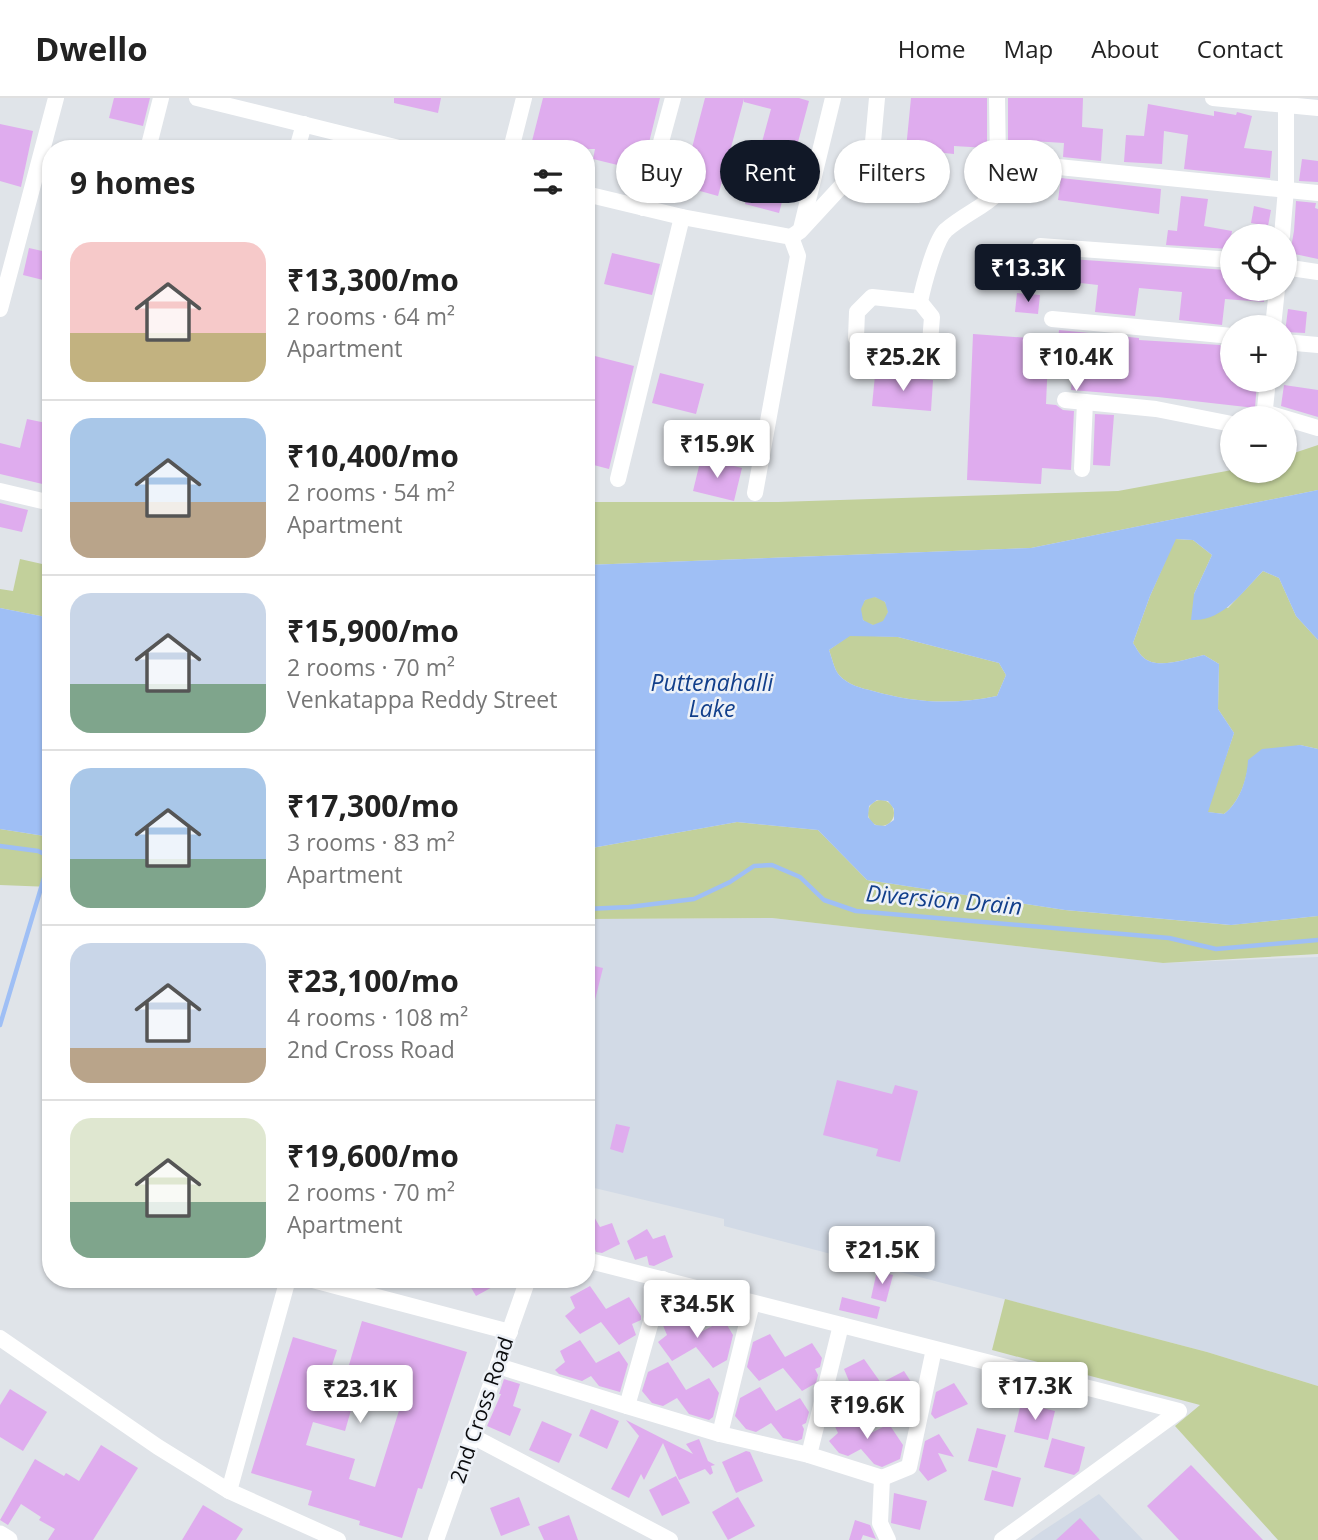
<!DOCTYPE html>
<meta charset="utf-8">
<style>
:root{--surface:#fff;--page:#f2f2f2;--text:#222;--muted:#767676;--line:#e0e0e0;--accent:#111827}
body{margin:0;font-family:"Open Sans",sans-serif;background:var(--page);color:var(--text);height:100vh;display:flex;flex-direction:column;font-size:26px;white-space:nowrap}
*{box-sizing:border-box;margin:0}
p{font-size:23px;color:var(--muted)}
.icon{flex:none;width:38px;height:38px;fill:none;stroke:currentColor;stroke-width:2;stroke-linecap:round;stroke-linejoin:round}
.map{position:relative;flex:1;overflow:hidden}
.details{position:absolute;left:42px;top:42px;width:553px;height:1148px;display:flex;flex-direction:column;background:var(--surface);border-radius:28px;box-shadow:0 2px 5px #0004}
.details>*{flex:none}
.guide{position:absolute;left:616px;top:42px;width:597px;height:63px;display:flex;gap:14px}
.tools{position:absolute;left:1220px;top:126px;display:grid;gap:14px}
.tools a{display:grid;place-items:center;width:77px;height:77px;border-radius:50%;background:var(--surface);box-shadow:0 2px 5px #0004;font-size:35px}
.price{position:absolute;translate:-50% -60px;padding:0 16px;border-radius:7px;background:#fff;color:#222;font-size:23px;line-height:46px;filter:drop-shadow(0 2px 4px #0008)}
.price::after{content:'';position:absolute;left:50%;top:42px;width:21px;height:16px;margin-left:-10px;background:inherit;clip-path:polygon(0 0,100% 0,50% 100%)}
.price.current{background:var(--accent);color:#fff}
ul{padding:0;list-style:none}
li{display:flex;align-items:center;gap:21px;height:175px;padding:0 28px}
li+li{border-top:2px solid var(--line)}
li span{display:grid;place-items:center;flex:none;width:196px;height:140px;border-radius:21px;color:#555}
li>.icon{margin-inline-start:auto}
span .icon{width:84px;height:84px;fill:#fffc;stroke-width:1}
li b{font-size:30px}
h2{display:flex;justify-content:space-between;align-items:center;height:84px;padding:0 28px;font-size:30px}
.tag{padding:0 24px;border-radius:32px;background:var(--surface);box-shadow:0 2px 5px #0004;font-size:24px;line-height:63px}
.tag.current{background:var(--accent);color:#fff}
header{display:flex;align-items:center;gap:42px;box-sizing:border-box;height:98px;padding:0 35px;background:var(--surface);border-bottom:2px solid var(--line)}
header strong{font-size:33px}
nav{display:flex;gap:38px;margin-inline-start:auto;font-size:24px}
.map>svg:first-child{display:block}
</style>
<header>
<strong>Dwello</strong>
<nav><a>Home</a><a>Map</a><a>About</a><a>Contact</a></nav>
</header>
<div class="map">
<svg width="1318" height="1442" viewBox="0 0 1318 1442">
<rect width="100%" height="100%" fill="#e0e4e9"/>
<g fill="#d2dae6">
<polygon points="772,820 1163,865 1318,859 1318,1288 1207,1254 724,1128 724,1121 586,1088 586,821"/>
<polygon points="1099,1396 1143,1442 1030,1442 1041,1434"/>
</g>
<g fill="#c2d09b">
<polygon points="1318,347 1318,392 1031,450 586,467 586,404 778,404 1118,393 1232,372 1284,373 1285,358"/>
<path d="M 1175,441 L 1193,442 L 1212,457 L 1194,496 L 1228,510 L 1263,473 L 1279,480 L 1296,518 L 1318,542 L 1318,651 L 1300,647 L 1249,662 C 1247,681 1240,704 1224,716 L 1207,714 L 1234,635 L 1218,611 L 1219,566 L 1204,557 C 1188,560 1157,573 1143,559 C 1139,556 1136,549 1133,545 L 1150,498 Z"/>
<polygon points="20,461 51,468 51,520 0,510 0,491 13,493"/>
<circle cx="874" cy="513" r="14"/>
<path d="M 850,537 L 898,539 L 999,565 L 1006,577 L 997,598 C 954,607 915,605 873,593 C 861,590 848,587 839,577 C 834,571 832,560 829,552 Z"/>
<circle cx="881" cy="715" r="13"/>
<polygon points="737,724 818,732 867,782 1065,812 1230,827 1318,818 1318,856 1163,865 772,820 586,821 586,751"/>
<polygon points="0,731 51,739 51,789 0,787"/>
<polygon points="1005,1201 1207,1254 1318,1288 1318,1442 1278,1442 1175,1328 1200,1307 992,1252"/>
</g>
<g fill="#9fbff5" fill-rule="evenodd">
<path d="M 1318,392 L 1318,542 L 1296,518 L 1279,480 L 1263,473 C 1243,493 1223,524 1191,522 L 1194,496 L 1212,457 L 1193,442 L 1176,441 L 1150,498 L 1133,545 C 1136,549 1139,556 1143,559 C 1157,573 1188,560 1204,557 L 1219,566 L 1218,611 L 1234,635 L 1208,714 L 1224,716 C 1240,704 1247,681 1248,662 L 1262,651 L 1300,647 L 1318,651 L 1318,818 L 1231,827 L 1065,812 L 867,782 L 818,732 L 737,724 L 586,751 L 586,467 L 1031,450 ZM 875,499 L 885,504 L 888,514 L 883,523 L 873,527 L 863,522 L 861,511 L 865,502 ZM 850,538 L 898,539 L 999,565 L 1006,577 L 997,598 C 954,607 915,605 873,593 C 861,590 848,587 839,577 C 834,571 832,560 829,552 ZM 877,702 L 888,703 L 894,711 L 894,722 L 885,728 L 875,727 L 868,719 L 869,708 Z"/>
<polygon points="0,510 51,520 51,739 0,731"/>
</g>
<g fill="none" stroke-linecap="round" stroke-linejoin="round">
<g stroke="#9fbff5" stroke-width="4.5">
<polyline points="0,748 38,753 51,759"/>
<polyline points="586,811 629,809 694,801 730,784 754,768 772,767 800,779 824,802 856,813 1169,840 1216,851 1318,842"/>
<polyline points="0,927 44,780 51,781"/>
</g>
</g>
<g fill="#dfacee">
<polygon points="114,0 150,0 143,28 109,20"/>
<polygon points="394,0 441,0 438,15 394,5"/>
<polygon points="543,0 660,0 642,73 593,61 595,51 545,51 531,47"/>
<polygon points="705,0 799,0 809,3 779,115 745,106 771,11 744,4 744,1 718,98 682,88"/>
<polygon points="911,0 987,0 987,50 954,48 954,56 906,51"/>
<polygon points="1008,0 1083,0 1082,29 1103,31 1101,63 1063,59 1064,45 1032,43 1032,48 1008,47"/>
<polygon points="1148,6 1214,18 1214,13 1236,17 1237,14 1252,18 1244,50 1272,53 1270,80 1184,71 1188,37 1164,33 1162,66 1124,64 1126,37 1144,38"/>
<polygon points="0,26 33,33 21,89 0,83"/>
<polygon points="1302,61 1318,63 1318,84 1299,83"/>
<polygon points="1061,80 1161,91 1159,116 1058,102"/>
<polygon points="1181,98 1208,101 1204,128 1232,133 1229,151 1166,147 1168,132 1177,133"/>
<polygon points="1296,103 1316,105 1315,110 1318,111 1318,161 1290,155 1294,133"/>
<polygon points="1254,108 1271,112 1268,128 1251,125"/>
<polygon points="29,150 51,155 51,184 23,177"/>
<polygon points="612,155 660,166 652,197 604,186"/>
<polygon points="1057,160 1226,172 1226,175 1232,175 1232,191 1266,191 1264,204 1225,201 1222,227 1179,222 1182,194 1139,190 1135,218 1095,214 1098,187 1054,182"/>
<polygon points="1017,195 1040,197 1038,216 1015,214"/>
<polygon points="1288,211 1307,214 1305,235 1285,234"/>
<polygon points="1059,232 1139,240 1139,242 1220,247 1223,251 1232,252 1232,282 1257,284 1255,310 1158,299 1071,292 1074,262 1048,260 1046,306 1056,307 1063,312 1074,313 1071,372 1042,370 1041,386 967,382 973,236 1058,242"/>
<polygon points="591,257 634,268 609,371 586,365 586,278"/>
<polygon points="660,275 704,286 696,316 652,305"/>
<polygon points="875,277 933,282 931,313 872,308"/>
<polygon points="1284,287 1318,292 1318,319 1281,308"/>
<polygon points="1095,316 1114,317 1110,368 1093,367"/>
<polygon points="27,321 51,326 51,388 0,376 0,345 20,350"/>
<polygon points="701,360 742,370 734,403 693,393"/>
<polygon points="0,405 28,412 22,434 0,429"/>
<polygon points="586,866 603,870 591,918 586,917"/>
<polygon points="837,982 892,996 895,987 918,993 900,1064 876,1058 878,1051 823,1037"/>
<polygon points="616,1026 630,1029 623,1055 610,1051"/>
<polygon points="586,1105 600,1129 612,1125 620,1146 602,1155 596,1154 593,1145 586,1148"/>
<polygon points="647,1131 653,1141 665,1137 673,1159 654,1168 649,1167 647,1158 635,1162 627,1143"/>
<polygon points="877,1173 893,1177 886,1204 871,1200"/>
<polygon points="466,1181 507,1181 476,1198"/>
<polygon points="590,1188 606,1211 629,1199 641,1218 641,1222 632,1226 636,1237 619,1247 601,1224 580,1236 565,1218 575,1210 570,1199"/>
<polygon points="842,1199 880,1209 877,1221 839,1212"/>
<polygon points="682,1215 697,1236 724,1222 733,1237 727,1262 713,1270 696,1249 672,1263 658,1244 667,1237 662,1225"/>
<polygon points="362,1223 467,1254 422,1391 418,1390 402,1440 359,1427 360,1423 308,1407 312,1393 251,1375 293,1239 337,1252 325,1289 355,1298 345,1333 313,1324 306,1347 355,1361 349,1381 375,1389 408,1284 349,1267"/>
<polygon points="770,1236 785,1259 812,1245 822,1260 820,1269 815,1271 818,1277 816,1285 802,1293 783,1270 759,1283 747,1269 753,1244"/>
<polygon points="580,1242 596,1265 619,1253 628,1266 620,1294 599,1288 591,1278 582,1283 559,1276 555,1272 565,1264 560,1253"/>
<polygon points="864,1261 881,1285 904,1273 915,1290 910,1311 893,1321 875,1297 854,1308 840,1290 849,1283 844,1271"/>
<polygon points="668,1264 686,1292 709,1280 719,1295 713,1319 709,1322 689,1316 677,1300 663,1308 652,1305 642,1293 648,1274"/>
<polygon points="504,1281 520,1286 513,1308 521,1311 510,1338 487,1328 501,1296 499,1296"/>
<polygon points="954,1285 968,1306 935,1321 931,1316 936,1294"/>
<polygon points="760,1289 776,1313 800,1300 809,1314 806,1325 802,1327 804,1331 802,1341 797,1343 783,1340 771,1325 756,1334 746,1331 735,1318 740,1300"/>
<polygon points="10,1291 47,1314 23,1353 0,1339 0,1307"/>
<polygon points="1021,1305 1055,1313 1048,1342 1014,1334"/>
<polygon points="591,1311 619,1323 607,1351 579,1338"/>
<polygon points="853,1313 869,1336 889,1326 903,1347 900,1361 882,1369 874,1366 861,1351 848,1358 839,1355 829,1343 838,1335 833,1324"/>
<polygon points="626,1322 693,1356 686,1346 699,1341 708,1363 715,1367 711,1368 713,1375 710,1377 705,1371 679,1382 663,1345 644,1382 641,1376 629,1400 611,1391 639,1338"/>
<polygon points="542,1323 572,1336 559,1365 529,1352"/>
<polygon points="977,1330 1006,1337 997,1370 968,1363"/>
<polygon points="939,1336 954,1359 938,1355 947,1373 928,1383 919,1372 925,1343"/>
<polygon points="1052,1340 1085,1349 1079,1373 1074,1377 1044,1369"/>
<polygon points="101,1347 138,1370 93,1442 48,1442 55,1431 39,1422 41,1419 21,1406 8,1427 0,1422 35,1361 64,1378 66,1375 79,1383"/>
<polygon points="746,1353 750,1354 763,1383 736,1395 722,1364"/>
<polygon points="1191,1367 1263,1442 1179,1442 1147,1408"/>
<polygon points="992,1372 1021,1380 1013,1409 984,1402"/>
<polygon points="676,1378 690,1405 662,1418 649,1392"/>
<polygon points="894,1395 927,1403 920,1432 891,1425"/>
<polygon points="519,1399 530,1427 501,1438 490,1410"/>
<polygon points="738,1399 755,1428 728,1442 712,1414"/>
<polygon points="203,1407 243,1431 236,1442 182,1442"/>
<polygon points="569,1417 578,1442 544,1442 538,1429"/>
<polygon points="1080,1420 1100,1442 1056,1442"/>
<polygon points="855,1422 870,1427 876,1441 863,1437 861,1442 849,1442"/>
</g>
<g fill="none" stroke-linecap="round" stroke-linejoin="round">
<g stroke="#fff" stroke-width="16">
<polyline points="197,0 403,51"/>
<polyline points="997,0 998,63 1318,95"/>
<polyline points="1213,0 1318,10"/>
<polyline points="148,51 161,0"/>
<polyline points="297,51 304,26"/>
<polyline points="511,51 524,0"/>
<polyline points="586,96 682,119 791,139 800,133 872,55 877,0"/>
<polyline points="643,110 673,0"/>
<polyline points="801,131 833,0"/>
<polyline points="1282,138 1286,91 1286,0"/>
<polyline points="1040,148 1232,162"/>
<polyline points="1284,169 1318,174"/>
<path d="M 920,204 L 932,219 L 930,245 L 918,259 L 871,254 L 856,240 L 857,214 L 872,199 L 920,204 C 923,189 935,142 946,132 C 974,108 1002,105 1016,65"/>
<polyline points="0,211 56,0"/>
<polyline points="1052,221 1232,238"/>
<polyline points="1273,229 1277,191"/>
<polyline points="1284,244 1318,247"/>
<polyline points="1065,302 1156,311 1232,326"/>
<polyline points="1264,314 1318,330"/>
<polyline points="1264,320 1268,282"/>
<polyline points="1082,371 1085,304"/>
<polyline points="618,381 682,119"/>
<polyline points="0,393 51,405"/>
<polyline points="755,395 798,158 791,139"/>
<polyline points="586,1162 1179,1313 1002,1442"/>
<polyline points="309,1181 510,1234"/>
<polyline points="663,1181 627,1308 720,1336 809,1357"/>
<polyline points="841,1227 809,1357 882,1380 880,1425 888,1442"/>
<polyline points="0,1240 158,1349 229,1393 338,1442"/>
<polyline points="498,1268 627,1308"/>
<polyline points="720,1336 752,1205"/>
<polyline points="474,1339 670,1442"/>
<polyline points="882,1380 909,1369 934,1251"/>
<polyline points="229,1393 288,1181"/>
<polyline points="436,1442 528,1181"/>
</g>
<polyline stroke="#fff" stroke-width="19" points="0,1437 8,1442"/>
</g>
<g text-anchor="middle" stroke-width="5" stroke-linejoin="round" paint-order="stroke">
<g font-size="21" fill="#0b0c0e" stroke="#edf1f7">
<text transform="translate(482 1312) rotate(-71)" y="7">2nd Cross Road</text>
</g>
<g font-size="23" font-style="italic" fill="#123f8b" stroke="#edf1f7">
<text x="712" y="593">Puttenahalli<tspan x="712" dy="26">Lake</tspan></text>
<text transform="translate(944 802) rotate(5)" y="8">Diversion Drain</text>
</g>
</g>
</svg>
<div class="tools">
<a><svg class="icon" aria-label="locate" viewBox="0 0 24 24"><circle cx="12" cy="12" r="6"/><path d="M12 2v4M12 18v4M2 12h4M18 12h4"/></svg></a>
<a>+</a>
<a>−</a>
</div>
<b class="price current" style="left:1028px;top:206px">₹13.3K</b>
<b class="price" style="left:903px;top:295px">₹25.2K</b>
<b class="price" style="left:1076px;top:295px">₹10.4K</b>
<b class="price" style="left:717px;top:382px">₹15.9K</b>
<b class="price" style="left:882px;top:1188px">₹21.5K</b>
<b class="price" style="left:697px;top:1242px">₹34.5K</b>
<b class="price" style="left:1035px;top:1324px">₹17.3K</b>
<b class="price" style="left:360px;top:1327px">₹23.1K</b>
<b class="price" style="left:867px;top:1343px">₹19.6K</b>
<div class="guide">
<a class="tag">Buy</a>
<a class="tag current">Rent</a>
<a class="tag">Filters</a>
<a class="tag">New</a>
</div>
<section class="details">
<h2>9 homes<svg class="icon" aria-label="filters" viewBox="0 0 24 24"><path d="M4 7h16M4 17h16"/><circle cx="9" cy="7" r="2"/><circle cx="15" cy="17" r="2"/></svg></h2>
<ul>
<li><span style="background:linear-gradient(#f6c9c9 65%,#c2b280 0)"><svg class="icon" aria-label="home" viewBox="0 0 24 24"><path d="M3 11l9-7 9 7M6 9v11h12V9"/></svg></span><div><b>₹13,300/mo</b><p>2 rooms · 64 m²</p><p>Apartment</p></div></li>
<li><span style="background:linear-gradient(#a9c7e8 60%,#b9a48a 0)"><svg class="icon" aria-label="home" viewBox="0 0 24 24"><path d="M3 11l9-7 9 7M6 9v11h12V9"/></svg></span><div><b>₹10,400/mo</b><p>2 rooms · 54 m²</p><p>Apartment</p></div></li>
<li><span style="background:linear-gradient(#c9d6e8 65%,#7fa58c 0)"><svg class="icon" aria-label="home" viewBox="0 0 24 24"><path d="M3 11l9-7 9 7M6 9v11h12V9"/></svg></span><div><b>₹15,900/mo</b><p>2 rooms · 70 m²</p><p>Venkatappa Reddy Street</p></div></li>
<li><span style="background:linear-gradient(#a9c7e8 65%,#7fa58c 0)"><svg class="icon" aria-label="home" viewBox="0 0 24 24"><path d="M3 11l9-7 9 7M6 9v11h12V9"/></svg></span><div><b>₹17,300/mo</b><p>3 rooms · 83 m²</p><p>Apartment</p></div></li>
<li><span style="background:linear-gradient(#c9d6e8 75%,#b9a48a 0)"><svg class="icon" aria-label="home" viewBox="0 0 24 24"><path d="M3 11l9-7 9 7M6 9v11h12V9"/></svg></span><div><b>₹23,100/mo</b><p>4 rooms · 108 m²</p><p>2nd Cross Road</p></div></li>
<li><span style="background:linear-gradient(#dfe7d0 60%,#7fa58c 0)"><svg class="icon" aria-label="home" viewBox="0 0 24 24"><path d="M3 11l9-7 9 7M6 9v11h12V9"/></svg></span><div><b>₹19,600/mo</b><p>2 rooms · 70 m²</p><p>Apartment</p></div></li>
</ul>
</section>
</div>
